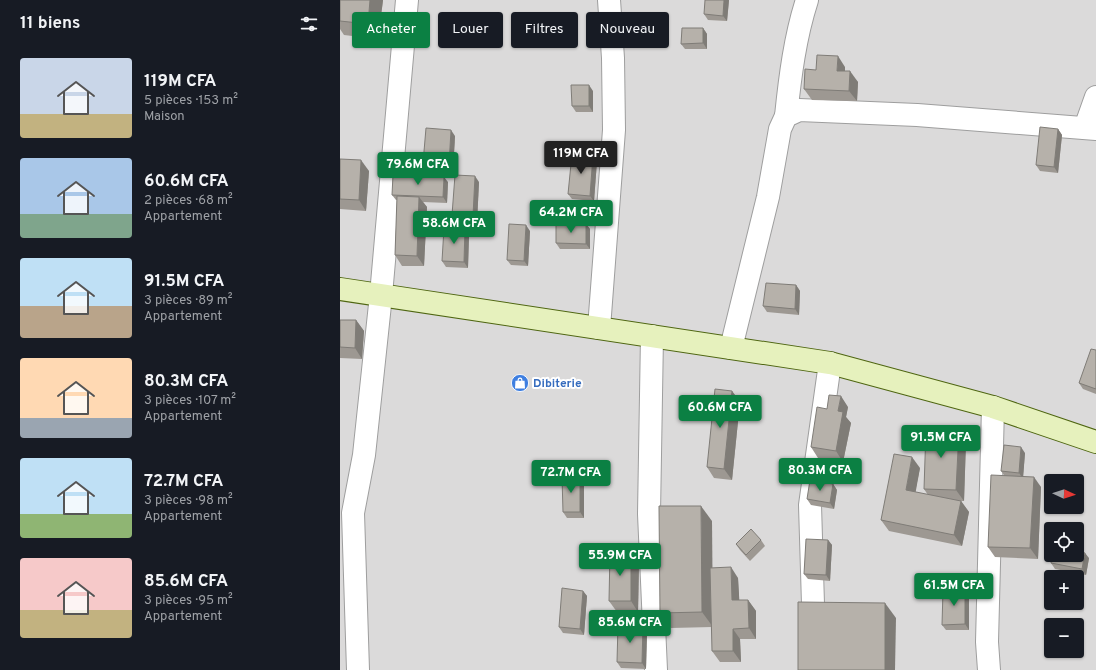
<!DOCTYPE html>
<html lang="fr">
<meta charset="utf-8">
<style>
:root{--surface:#171b24;--page:#20242c;--text:#f1f3f6;--muted:#9ea1a6;--accent:#0b8043}
body{margin:0;font-family:Overpass,sans-serif;background:var(--page);color:var(--text);height:100vh;display:flex;flex-direction:column;font-size:15px;white-space:nowrap}
*{box-sizing:border-box;margin:0}
p{font-size:13px;color:var(--muted)}
.icon{flex:none;width:22px;height:22px;fill:none;stroke:currentColor;stroke-width:2;stroke-linecap:round;stroke-linejoin:round}
.map{position:relative;flex:1;overflow:hidden}
.panel{display:flex;flex-direction:column;background:var(--surface);width:340px}
.panel>*{flex:none}
.guide{position:absolute;left:12px;top:12px;width:380px;height:36px;display:flex;gap:8px}
.needle{width:26px;rotate:93deg}
.controls{position:absolute;left:704px;top:474px;display:grid;gap:8px}
.controls a{display:grid;place-items:center;width:40px;height:40px;border-radius:4px;background:var(--surface);box-shadow:0 1px 3px #0004;font-size:20px}
.price{position:absolute;translate:-50% -34px;padding:0 9px;border-radius:4px;background:var(--accent);color:#fff;font-size:13px;line-height:26px;filter:drop-shadow(0 1px 2px #0008)}
.price::after{content:'';position:absolute;left:50%;top:24px;width:12px;height:9px;margin-left:-6px;background:inherit;clip-path:polygon(0 0,100% 0,50% 100%)}
.price.current{background:#222;color:#fff}
ul{padding:0;list-style:none}
li{display:flex;align-items:center;gap:12px;height:100px;padding:0 20px}
li span{display:grid;place-items:center;flex:none;width:112px;height:80px;border-radius:4px;color:#555}
li>.icon{margin-inline-start:auto}
span .icon{width:48px;height:48px;fill:#fffc;stroke-width:1}
li b{font-size:17px}
h2{display:flex;justify-content:space-between;align-items:center;height:48px;padding:0 20px;font-size:17px}
.pill{padding:0 14px;border-radius:4px;background:var(--surface);box-shadow:0 1px 3px #0004;font-size:14px;line-height:36px}
.pill.current{background:var(--accent);color:#fff}
main{display:flex;flex:1;min-height:0}
.map>svg:first-child{display:block}
</style>
<main>
<section class="panel">
<h2>11 biens<svg class="icon" aria-label="filters" viewBox="0 0 24 24"><path d="M4 7h16M4 17h16"/><circle cx="9" cy="7" r="2"/><circle cx="15" cy="17" r="2"/></svg></h2>
<ul>
<li><span style="background:linear-gradient(#c9d6e8 70%,#c2b280 0)"><svg class="icon" aria-label="home" viewBox="0 0 24 24"><path d="M3 11l9-7 9 7M6 9v11h12V9"/></svg></span><div><b>119M CFA</b><p>5 pièces · 153 m²</p><p>Maison</p></div></li>
<li><span style="background:linear-gradient(#a9c7e8 70%,#7fa58c 0)"><svg class="icon" aria-label="home" viewBox="0 0 24 24"><path d="M3 11l9-7 9 7M6 9v11h12V9"/></svg></span><div><b>60.6M CFA</b><p>2 pièces · 68 m²</p><p>Appartement</p></div></li>
<li><span style="background:linear-gradient(#bfe0f5 60%,#b9a48a 0)"><svg class="icon" aria-label="home" viewBox="0 0 24 24"><path d="M3 11l9-7 9 7M6 9v11h12V9"/></svg></span><div><b>91.5M CFA</b><p>3 pièces · 89 m²</p><p>Appartement</p></div></li>
<li><span style="background:linear-gradient(#ffd9b3 75%,#9aa5b1 0)"><svg class="icon" aria-label="home" viewBox="0 0 24 24"><path d="M3 11l9-7 9 7M6 9v11h12V9"/></svg></span><div><b>80.3M CFA</b><p>3 pièces · 107 m²</p><p>Appartement</p></div></li>
<li><span style="background:linear-gradient(#bfe0f5 70%,#8fb573 0)"><svg class="icon" aria-label="home" viewBox="0 0 24 24"><path d="M3 11l9-7 9 7M6 9v11h12V9"/></svg></span><div><b>72.7M CFA</b><p>3 pièces · 98 m²</p><p>Appartement</p></div></li>
<li><span style="background:linear-gradient(#f6c9c9 65%,#c2b280 0)"><svg class="icon" aria-label="home" viewBox="0 0 24 24"><path d="M3 11l9-7 9 7M6 9v11h12V9"/></svg></span><div><b>85.6M CFA</b><p>3 pièces · 95 m²</p><p>Appartement</p></div></li>
</ul>
</section>
<div class="map">
<svg width="756" height="670" viewBox="0 0 756 670">
<rect width="100%" height="100%" fill="#edebe4"/>
<path fill="#dbdada" fill-rule="evenodd" d="M 0,0 L 756,0 L 756,670 L 0,670 ZM 711,481 L 737,481 L 737,507 L 711,507 ZM 711,529 L 737,529 L 737,555 L 711,555 ZM 711,577 L 737,577 L 737,603 L 711,603 ZM 711,625 L 737,625 L 737,651 L 711,651 Z"/>
<g fill="none" stroke-linecap="round" stroke-linejoin="round">
<defs>
<g id="street">
<path d="M 446,116 C 450,77 455,37 467,0"/>
<polyline points="745,128 756,97"/>
<polyline points="259,328 274,130 273,58 269,0"/>
<polyline points="312,336 309,514 316,670"/>
<polyline points="391,348 428,197 440,129 446,116 459,110 577,115 756,129"/>
<polyline points="18,670 13,513 24,455 41,295 67,0"/>
<polyline points="475,670 470,505 490,363"/>
<polyline points="649,670 647,642 653,407"/>
</g>
<polyline id="secondary" points="0,289 490,363 653,407 756,442"/>
</defs>
<use href="#street" stroke="#9e9e9e" stroke-width="24"/>
<use href="#secondary" stroke="#4f6612" stroke-width="24"/>
<use href="#street" stroke="#fff" stroke-width="22"/>
<use href="#secondary" stroke="#e6f1bd" stroke-width="22"/>
</g>
<g fill="#9d9892">
<polygon points="0,0 43,0 38,39 4,35 0,29"/>
<polygon points="389,0 387,21 368,20 364,14"/>
<polygon points="363,28 367,34 367,49 345,49 341,44"/>
<polygon points="505,67 505,71 518,82 517,101 472,100 464,89 476,70"/>
<polygon points="253,91 253,112 236,112 232,106"/>
<polygon points="718,129 722,135 718,173 700,171 696,165"/>
<polygon points="115,136 113,171 87,169 83,163"/>
<polygon points="253,155 257,161 254,201 232,199 228,194"/>
<polygon points="0,159 29,171 26,211 0,209"/>
<polygon points="108,182 107,203 83,202 87,207 84,266 62,266 55,255 57,200 56,200 52,195"/>
<polygon points="139,182 137,222 116,220 112,215"/>
<polygon points="246,224 250,229 250,249 220,249 216,243"/>
<polygon points="125,229 129,235 128,268 106,267 102,261"/>
<polygon points="190,231 188,266 171,265 167,260"/>
<polygon points="456,285 460,291 459,315 427,312 423,306"/>
<polygon points="0,320 16,320 24,331 22,359 0,358"/>
<polygon points="756,350 756,394 743,389 739,383"/>
<polygon points="392,391 400,402 392,480 374,478 367,467"/>
<polygon points="508,407 506,417 511,423 503,462 478,458 471,447 487,409"/>
<polygon points="626,441 624,501 618,501 621,501 629,512 622,546 549,531 541,520 580,468 575,492 588,495 584,489"/>
<polygon points="685,453 683,476 701,487 698,559 655,557 648,547 664,475 661,471"/>
<polygon points="240,477 244,482 244,518 227,518 223,512"/>
<polygon points="493,484 497,490 494,509 471,505 467,499"/>
<polygon points="372,521 372,568 398,578 399,600 408,600 416,611 416,639 400,639 401,662 380,662 372,651 372,627 331,628 320,613"/>
<polygon points="421,540 425,546 410,561 400,550 396,544"/>
<polygon points="488,540 492,545 490,581 468,579 464,574"/>
<polygon points="291,552 299,563 298,612 277,612 269,601"/>
<polygon points="749,558 746,575 715,569 711,563"/>
<polygon points="243,591 247,596 244,635 223,633 219,627"/>
<polygon points="629,596 629,630 606,630 602,625"/>
<polygon points="307,632 306,669 281,668 277,662"/>
</g>
<g fill="#7f7c77">
<polygon points="30,0 43,0 38,39 28,24"/>
<polygon points="384,0 389,0 387,21 383,16"/>
<polygon points="363,28 367,34 367,49 363,43"/>
<polygon points="498,56 505,67 505,81 497,71"/>
<polygon points="510,71 518,82 517,101 509,91"/>
<polygon points="249,85 253,91 253,112 249,106"/>
<polygon points="718,129 722,135 718,173 714,167"/>
<polygon points="111,130 115,136 113,171 109,165"/>
<polygon points="253,155 257,161 254,201 250,196"/>
<polygon points="21,160 29,171 26,211 19,200"/>
<polygon points="135,176 139,182 137,222 133,216"/>
<polygon points="104,177 108,182 107,203 103,197"/>
<polygon points="79,197 87,207 84,266 77,256"/>
<polygon points="246,224 250,229 250,249 246,244"/>
<polygon points="186,225 190,231 188,266 184,261"/>
<polygon points="125,229 129,235 128,268 124,262"/>
<polygon points="456,285 460,291 459,315 455,309"/>
<polygon points="16,320 24,331 22,359 15,348"/>
<polygon points="392,391 400,402 392,480 384,469"/>
<polygon points="501,396 508,407 506,417 511,423 503,462 496,451 498,411"/>
<polygon points="619,430 626,441 624,501 616,490"/>
<polygon points="681,447 685,453 683,479 679,473"/>
<polygon points="572,457 580,468 574,501 566,490"/>
<polygon points="240,477 244,482 244,518 240,512"/>
<polygon points="694,477 701,487 698,559 690,548"/>
<polygon points="493,484 497,490 494,509 490,503"/>
<polygon points="621,501 629,512 622,546 614,535"/>
<polygon points="361,506 372,521 373,627 362,612"/>
<polygon points="488,540 492,545 490,581 486,575"/>
<polygon points="291,552 299,563 298,612 291,601"/>
<polygon points="745,553 749,558 746,575 742,569"/>
<polygon points="391,567 398,578 400,611 392,600"/>
<polygon points="625,590 629,596 629,630 625,624"/>
<polygon points="243,591 247,596 244,635 240,629"/>
<polygon points="408,600 416,611 416,639 409,628"/>
<polygon points="545,603 556,618 555,670 545,670"/>
<polygon points="303,626 307,632 306,669 302,663"/>
<polygon points="393,629 400,639 401,662 393,651"/>
</g>
<g fill="#b6b1aa" stroke="#7f7c77">
<polygon points="0,0 30,0 28,24 0,21"/>
<polygon points="365,0 384,0 383,16 364,14"/>
<polygon points="342,28 363,28 363,43 341,44"/>
<polygon points="477,55 498,56 497,71 510,71 509,91 464,89 465,69 476,70"/>
<polygon points="231,85 249,85 249,106 232,106"/>
<polygon points="700,127 718,129 714,167 696,165"/>
<polygon points="86,128 111,130 109,165 83,163"/>
<polygon points="232,154 253,155 250,196 228,194"/>
<polygon points="0,159 21,160 19,200 0,199"/>
<polygon points="53,175 104,177 103,197 52,195"/>
<polygon points="115,175 135,176 133,216 112,215"/>
<polygon points="57,196 79,197 77,256 55,255"/>
<polygon points="216,223 246,224 246,244 216,243"/>
<polygon points="169,224 186,225 184,261 167,260"/>
<polygon points="104,228 125,229 124,262 102,261"/>
<polygon points="426,283 456,285 455,309 423,306"/>
<polygon points="0,320 16,320 15,348 0,347"/>
<polygon points="751,349 756,350 756,389 739,383"/>
<polygon points="375,389 392,391 384,469 367,467"/>
<polygon points="489,395 501,396 498,411 503,412 496,451 471,447 477,407 487,409"/>
<polygon points="586,429 619,430 616,490 584,489"/>
<polygon points="664,445 681,447 679,473 661,471"/>
<polygon points="554,454 572,457 566,490 621,501 614,535 541,520"/>
<polygon points="651,475 694,477 690,548 648,547"/>
<polygon points="222,477 240,477 240,512 223,512"/>
<polygon points="470,480 493,484 490,503 467,499"/>
<polygon points="319,506 361,506 362,612 320,613"/>
<polygon points="411,529 421,540 406,555 396,544"/>
<polygon points="466,539 488,540 486,575 464,574"/>
<polygon points="737,551 745,553 742,569 711,563 712,555 737,555"/>
<polygon points="270,552 291,552 291,601 269,601"/>
<polygon points="391,567 392,600 408,600 409,628 393,629 393,651 372,651 370,568"/>
<polygon points="222,588 243,591 240,629 219,627"/>
<polygon points="603,590 625,590 625,624 602,625"/>
<polygon points="458,602 545,603 545,670 458,670"/>
<polygon points="278,625 303,626 302,663 277,662"/>
</g>
<defs>
<symbol id="shop-disc" viewBox="-11 -11 22 22"><circle r="9.5" fill="#3f7fe0" stroke="#fff"/><path d="M-5-2.5h2.3a2.7 3.5 0 0 1 5.4 0H5L5.5 6h-11ZM-1.5-2.5h3a1.5 2.3 0 0 0-3 0Z" fill="#fff"/></symbol>
</defs>
<g fill-rule="evenodd">
<use href="#shop-disc" x="170" y="373" width="20" height="20"/>
</g>
<g text-anchor="middle" stroke-width="4" stroke-linejoin="round" paint-order="stroke">
<g font-size="12" font-weight="bold" fill="#366cbe" stroke="#fff" text-anchor="start">
<text x="193" y="387">Dibiterie</text>
</g>
</g>
</svg>
<div class="controls">
<a><svg class="needle" viewBox="-14 -14 28 28"><path d="M0-13l5 13h-10z" fill="#e53935"/><path d="M0 13l5-13h-10z" fill="#9ea1a6"/></svg></a>
<a><svg class="icon" aria-label="locate" viewBox="0 0 24 24"><circle cx="12" cy="12" r="6"/><path d="M12 2v4M12 18v4M2 12h4M18 12h4"/></svg></a>
<a>+</a>
<a>−</a>
</div>
<b class="price current" style="left:241px;top:175px">119M CFA</b>
<b class="price" style="left:78px;top:186px">79.6M CFA</b>
<b class="price" style="left:231px;top:234px">64.2M CFA</b>
<b class="price" style="left:114px;top:245px">58.6M CFA</b>
<b class="price" style="left:380px;top:429px">60.6M CFA</b>
<b class="price" style="left:601px;top:459px">91.5M CFA</b>
<b class="price" style="left:480px;top:492px">80.3M CFA</b>
<b class="price" style="left:231px;top:494px">72.7M CFA</b>
<b class="price" style="left:280px;top:577px">55.9M CFA</b>
<b class="price" style="left:614px;top:607px">61.5M CFA</b>
<b class="price" style="left:290px;top:644px">85.6M CFA</b>
<div class="guide">
<a class="pill current">Acheter</a>
<a class="pill">Louer</a>
<a class="pill">Filtres</a>
<a class="pill">Nouveau</a>
</div>
</div>
</main>
